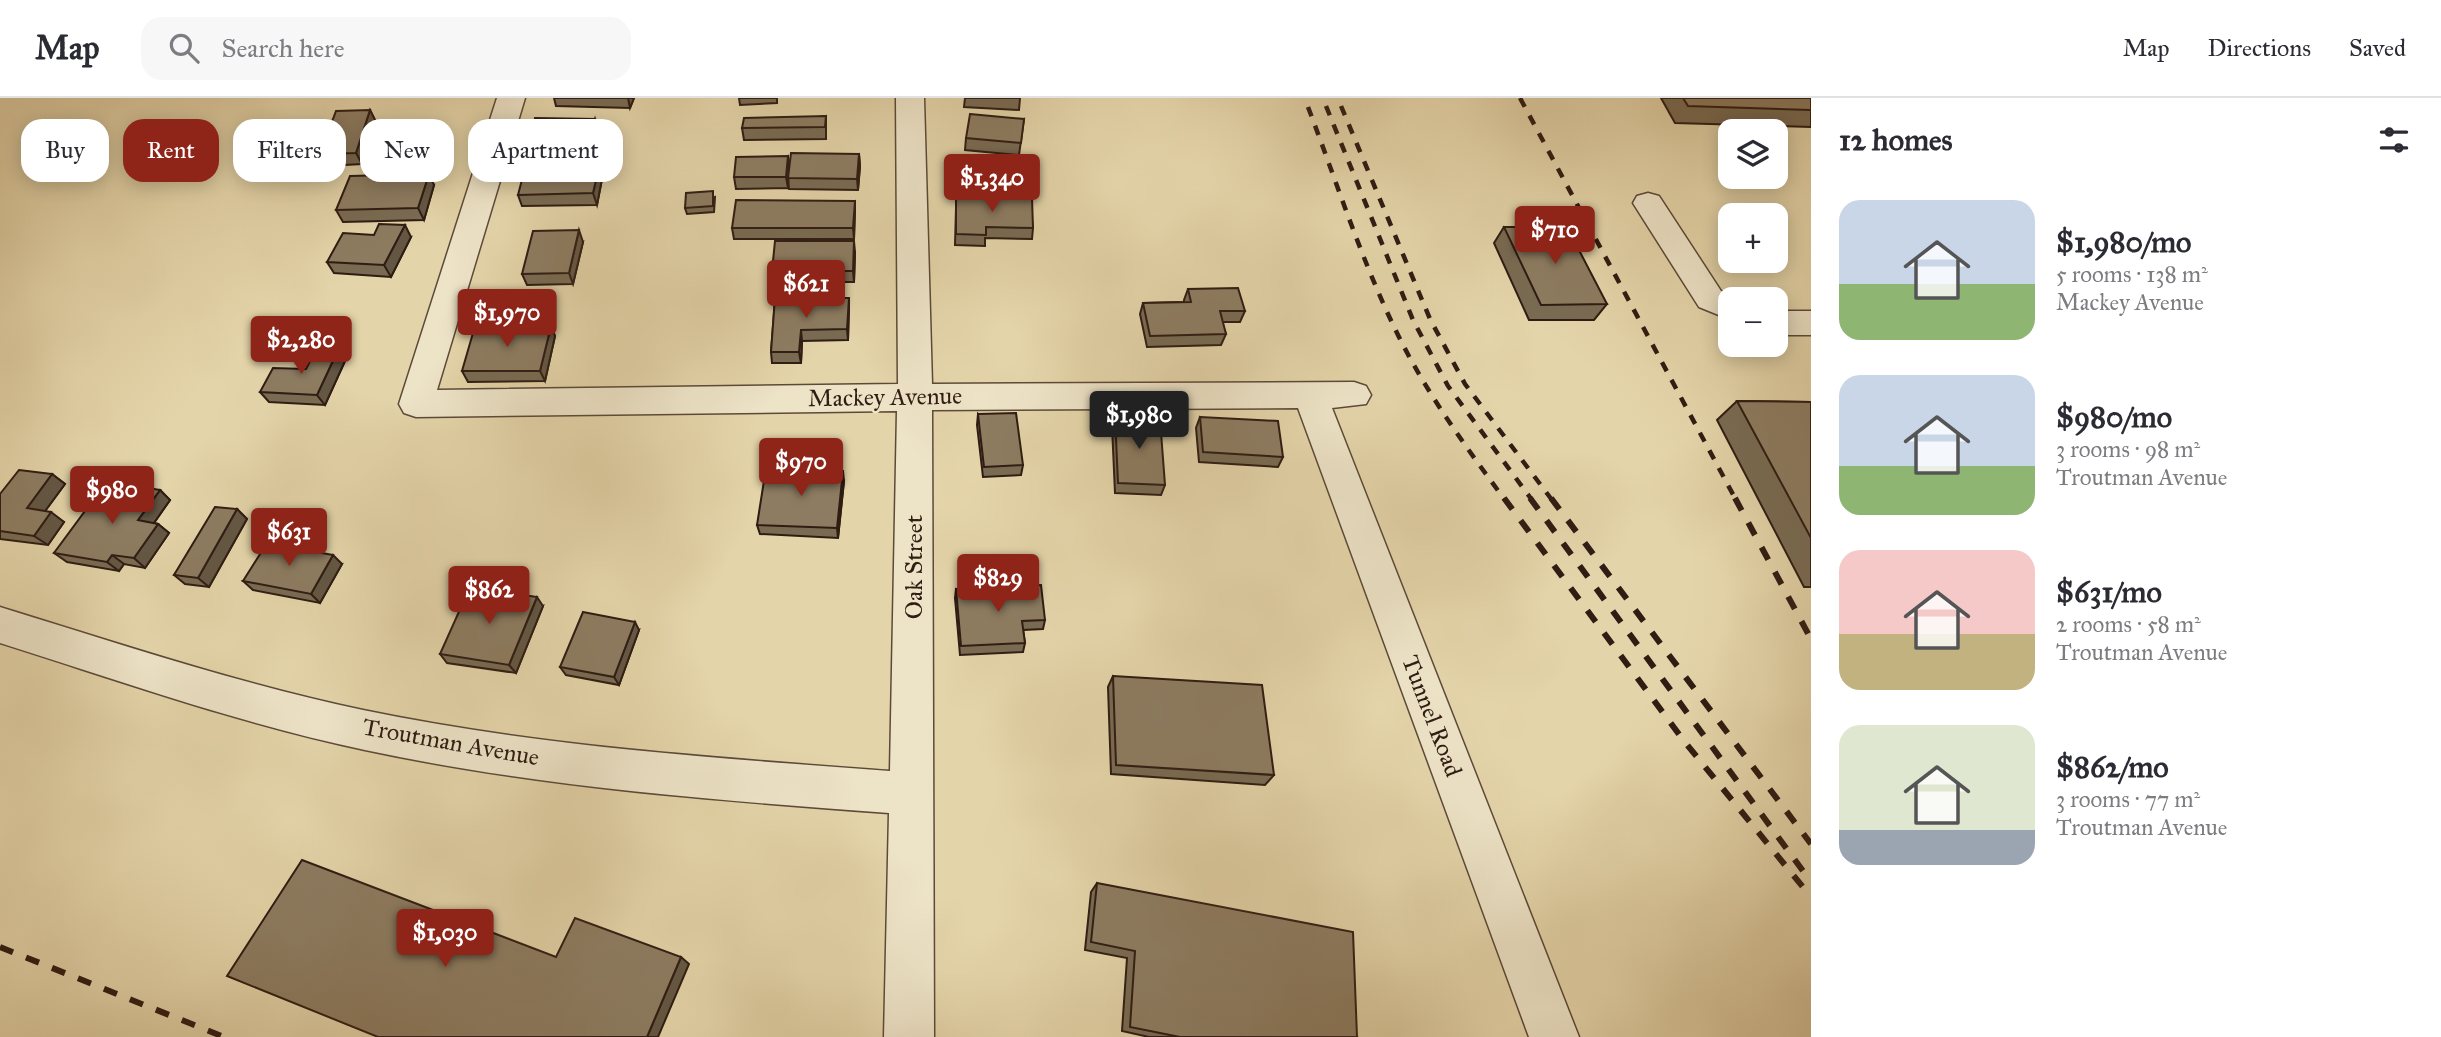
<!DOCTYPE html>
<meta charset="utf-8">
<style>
:root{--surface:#fff;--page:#f7f7f7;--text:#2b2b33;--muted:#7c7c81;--line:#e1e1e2;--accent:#8f2418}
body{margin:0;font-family:"IM FELL Great Primer",serif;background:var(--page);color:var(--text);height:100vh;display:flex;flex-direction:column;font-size:26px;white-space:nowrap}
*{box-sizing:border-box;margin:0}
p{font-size:23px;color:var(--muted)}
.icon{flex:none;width:38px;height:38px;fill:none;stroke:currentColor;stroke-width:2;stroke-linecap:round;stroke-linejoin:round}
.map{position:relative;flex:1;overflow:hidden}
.drawer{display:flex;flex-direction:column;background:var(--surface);width:630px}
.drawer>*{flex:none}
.guide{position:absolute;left:21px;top:21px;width:665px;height:63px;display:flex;gap:14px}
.fabs{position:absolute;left:1718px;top:21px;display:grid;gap:14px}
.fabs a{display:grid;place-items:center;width:70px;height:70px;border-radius:14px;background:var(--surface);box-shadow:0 4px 18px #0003;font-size:35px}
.price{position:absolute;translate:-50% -60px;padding:0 16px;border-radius:7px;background:var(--accent);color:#fff;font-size:23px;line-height:46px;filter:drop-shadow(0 2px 4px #0008)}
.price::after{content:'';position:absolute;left:50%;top:42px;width:21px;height:16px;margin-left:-10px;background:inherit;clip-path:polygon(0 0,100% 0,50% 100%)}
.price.selected{background:#222;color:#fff}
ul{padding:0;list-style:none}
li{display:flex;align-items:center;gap:21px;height:175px;padding:0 28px}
li span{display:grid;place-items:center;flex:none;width:196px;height:140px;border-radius:21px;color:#555}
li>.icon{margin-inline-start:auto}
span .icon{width:84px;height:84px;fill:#fffc;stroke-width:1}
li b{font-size:30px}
h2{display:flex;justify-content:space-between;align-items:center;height:84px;padding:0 28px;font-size:30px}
.pill{padding:0 24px;border-radius:21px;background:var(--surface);box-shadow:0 4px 18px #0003;font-size:24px;line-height:63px}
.pill.selected{background:var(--accent);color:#fff}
header{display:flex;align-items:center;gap:42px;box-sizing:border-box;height:98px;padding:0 35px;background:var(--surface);border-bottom:2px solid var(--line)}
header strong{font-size:33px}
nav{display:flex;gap:38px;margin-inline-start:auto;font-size:24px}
.search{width:490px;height:63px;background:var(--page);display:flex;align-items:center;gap:18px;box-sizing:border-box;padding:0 24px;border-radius:21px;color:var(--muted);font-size:26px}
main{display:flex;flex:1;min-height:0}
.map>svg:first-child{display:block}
</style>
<header>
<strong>Map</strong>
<div class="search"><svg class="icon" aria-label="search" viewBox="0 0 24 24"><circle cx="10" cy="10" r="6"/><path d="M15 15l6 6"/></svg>Search here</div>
<nav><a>Map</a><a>Directions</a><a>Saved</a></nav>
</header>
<main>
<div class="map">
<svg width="1811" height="939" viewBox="0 0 1811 939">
<rect width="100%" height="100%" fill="#e4d4a9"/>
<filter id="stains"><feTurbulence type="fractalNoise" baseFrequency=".00286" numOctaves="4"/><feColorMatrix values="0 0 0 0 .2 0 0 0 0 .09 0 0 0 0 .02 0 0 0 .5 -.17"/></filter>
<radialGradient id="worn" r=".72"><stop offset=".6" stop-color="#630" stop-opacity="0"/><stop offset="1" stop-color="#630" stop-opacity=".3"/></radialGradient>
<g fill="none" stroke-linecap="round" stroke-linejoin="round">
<defs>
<g id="minor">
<path d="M 497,0 L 525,0 L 437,292 L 898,286 L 896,0 L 924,0 L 932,286 L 1354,284 L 1366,288 L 1371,297 L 1366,306 L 1332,310 L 1579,939 L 1529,939 L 1298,310 L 932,312 L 934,939 L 884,939 L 889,715 C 713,702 538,689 365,652 C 241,626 121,583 0,545 L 0,509 C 120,546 240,586 363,612 C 536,648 713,660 890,673 L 897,313 L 416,319 L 404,315 L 399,306 Z"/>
<polygon points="1648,95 1659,98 1721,193 1741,201 1731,201 1731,222 1699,209 1633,105 1637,98"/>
<rect x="1776" y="213" width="35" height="24"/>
</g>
</defs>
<use href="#minor" stroke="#5c4a38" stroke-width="3"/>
<use href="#minor" fill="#ede3c7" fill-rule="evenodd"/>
<g stroke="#2f1c13" stroke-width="4.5" stroke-dasharray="10 10" stroke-linecap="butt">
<polyline points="1520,0 1736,402"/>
<polyline points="1326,8 1413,222 1448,288 1532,402"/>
<polyline points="1341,8 1430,221 1465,286 1552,402"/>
<path d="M 1308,9 C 1337,85 1362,164 1398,237 C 1427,296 1466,349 1505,402"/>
</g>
<g stroke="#2f1c13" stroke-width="6" stroke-dasharray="14 14" stroke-linecap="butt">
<polyline points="1504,400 1684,643 1811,799"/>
<polyline points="1530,400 1811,784"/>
<polyline points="1551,400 1811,746"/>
<polyline points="1735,400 1811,541"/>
<polyline points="0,849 224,939"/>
</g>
</g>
<g fill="#796b53" stroke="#2f1c13" stroke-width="2">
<polygon points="554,0 634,0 630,10 556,8"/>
<polygon points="739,0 777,0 777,5 740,7"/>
<polygon points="965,0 1020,0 1019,12 964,9"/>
<polygon points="1661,0 1811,0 1811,29 1675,25"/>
<polygon points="370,12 376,24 362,66 327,68 320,56"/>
<polygon points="826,18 826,41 744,42 742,30"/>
<polygon points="1024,21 1019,57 965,52 966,40"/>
<polygon points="598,32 592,57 532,57 528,46"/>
<polygon points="859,56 860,68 858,92 789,91 788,81 788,90 736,91 734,79 788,58 789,70"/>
<polygon points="964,58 1013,69 1030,92 1029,100 1033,130 1032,141 985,140 985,148 955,147 956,110 960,99"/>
<polygon points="602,81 597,107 522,108 518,97"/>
<polygon points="434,87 424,122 343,124 336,112"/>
<polygon points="715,99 714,114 687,116 685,110"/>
<polygon points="855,103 854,141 734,141 732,130"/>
<polygon points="1504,129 1607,206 1594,222 1529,222 1494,145"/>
<polygon points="411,139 391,179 334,175 327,164"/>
<polygon points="583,144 573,186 527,187 522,176"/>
<polygon points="855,154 854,184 774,184 772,173"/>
<polygon points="1188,191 1245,213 1240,224 1222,224 1226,236 1221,247 1147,249 1140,216 1143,205 1184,204 1184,202"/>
<polygon points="775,200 849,200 848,242 802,243 801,265 772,265 771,254"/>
<polygon points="551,228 555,238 545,283 468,284 462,273"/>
<polygon points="338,252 345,263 325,307 269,304 260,294 306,271"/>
<polygon points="1737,303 1811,304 1811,489 1804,489 1717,322"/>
<polygon points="978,316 1023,367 1021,377 983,379 977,327"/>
<polygon points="1115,318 1165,387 1161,397 1115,395 1112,328"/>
<polygon points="1200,319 1283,359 1278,369 1199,364 1196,330"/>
<polygon points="52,376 65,386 45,413 64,424 48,447 0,441 0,396"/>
<polygon points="844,383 838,440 760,436 757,427"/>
<polygon points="160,392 170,402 154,425 158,426 169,435 145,470 124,466 119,473 67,464 54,455 112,401"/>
<polygon points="237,411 247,421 209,489 185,486 174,477"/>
<polygon points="342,466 320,505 253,492 243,483"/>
<polygon points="956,491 1045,522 1043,531 1023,532 1025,545 1023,554 960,557 955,500"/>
<polygon points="543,508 516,575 447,565 440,556"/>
<polygon points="639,532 619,587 566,577 560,569"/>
<polygon points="1113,578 1274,677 1265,687 1111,676 1108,589"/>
<polygon points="1097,785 1357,939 1149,939 1122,933 1127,860 1085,852 1091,794"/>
</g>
<g fill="#635744" stroke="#2f1c13" stroke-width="2">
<polygon points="628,0 634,0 630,10"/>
<polygon points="370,12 376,24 362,66 356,55"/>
<polygon points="595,21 598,32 592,57 588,46"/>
<polygon points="859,56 860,68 858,92 857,81"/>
<polygon points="788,58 789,70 788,90 786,79"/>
<polygon points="599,69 602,81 597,107 593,95"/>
<polygon points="429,76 434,87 424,122 418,110"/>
<polygon points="855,103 855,114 854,141 853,130"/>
<polygon points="405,127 411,139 391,179 384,167"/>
<polygon points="579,132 583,144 573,186 569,175"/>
<polygon points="854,143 855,154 854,184 853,173"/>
<polygon points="849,200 849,211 848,242 847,231"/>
<polygon points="551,228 555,238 545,283 540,273"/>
<polygon points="801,232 802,243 801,265 799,254"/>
<polygon points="338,252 345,263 325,307 317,297"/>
<polygon points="843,373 844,383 838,440 837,430"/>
<polygon points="52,376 65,386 40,420 27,410"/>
<polygon points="160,392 170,402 149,432 138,422"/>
<polygon points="237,411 247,421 209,489 198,480"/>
<polygon points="51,414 64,424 48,447 34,438"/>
<polygon points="158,426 169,435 145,470 134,460"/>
<polygon points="112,457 124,466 119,473 107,464"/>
<polygon points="333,457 342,466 320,505 311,496"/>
<polygon points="537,499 543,508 516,575 509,567"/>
<polygon points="635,524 639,532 619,587 614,579"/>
<polygon points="681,859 689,866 658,939 647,939"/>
</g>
<g fill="#8d7c61" stroke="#2f1c13" stroke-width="2">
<polygon points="1683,0 1811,0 1811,12 1688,8"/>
<polygon points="370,12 356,55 320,56 336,13"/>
<polygon points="970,16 1024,21 1021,45 966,40"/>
<polygon points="826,18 825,29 742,30 744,20"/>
<polygon points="535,20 595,21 588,46 528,46"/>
<polygon points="791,55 859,56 857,81 788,80"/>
<polygon points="788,58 786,79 734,79 736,59"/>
<polygon points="964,58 1013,60 1013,69 1030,70 1030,92 961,88"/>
<polygon points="526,66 599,69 593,95 518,97"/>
<polygon points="429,76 418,110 336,112 350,78"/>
<polygon points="713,93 713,108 685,110 686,95"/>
<polygon points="956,99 1032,100 1033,130 986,129 986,137 956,136"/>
<polygon points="736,102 855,103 853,130 732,130"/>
<polygon points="379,126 405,127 384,167 327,164 343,135 374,137"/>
<polygon points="1504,129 1567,129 1607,206 1541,207"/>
<polygon points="579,132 569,175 522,176 533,133"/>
<polygon points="775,143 854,143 853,173 772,173"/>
<polygon points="1238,190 1245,213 1220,213 1226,236 1150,238 1143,205 1191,204 1188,191"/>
<polygon points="775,200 849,200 847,231 801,232 799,254 771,254"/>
<polygon points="475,228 551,228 540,273 462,273"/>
<polygon points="316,251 338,252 317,297 260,294 273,270 306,271"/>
<polygon points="1737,303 1811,304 1811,440"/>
<polygon points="1016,315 1023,367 984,369 978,316"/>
<polygon points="1115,318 1160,321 1165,387 1118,385"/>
<polygon points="1200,319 1278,323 1283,359 1203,354"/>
<polygon points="766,370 843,373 837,430 757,427"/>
<polygon points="19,372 52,376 27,410 51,414 34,438 0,433 0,396"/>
<polygon points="123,386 160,392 138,422 158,426 134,460 112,457 107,464 54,455 96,398 112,401"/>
<polygon points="215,409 237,411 198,480 174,477"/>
<polygon points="267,445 333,457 311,496 243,483"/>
<polygon points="1041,487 1045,522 1022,523 1025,545 961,548 956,491"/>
<polygon points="470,489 537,499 509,567 440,556"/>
<polygon points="583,514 635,524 614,579 560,569"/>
<polygon points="1113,578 1262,587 1274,677 1116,667"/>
<polygon points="302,762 556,859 575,820 681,859 647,939 378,939 227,878"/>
<polygon points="1097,785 1353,834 1357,939 1180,939 1130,929 1135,853 1091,844"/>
</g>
<g text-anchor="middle" stroke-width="5" stroke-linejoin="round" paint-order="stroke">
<g font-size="24" fill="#2f1c13" stroke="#ede3c7">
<text transform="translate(885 299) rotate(-1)" y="8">Mackey Avenue</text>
<text transform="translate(914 469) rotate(-90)" y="8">Oak Street</text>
<text transform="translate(1432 618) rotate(69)" y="8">Tunnel Road</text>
<text transform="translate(451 644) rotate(10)" y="8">Troutman Avenue</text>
</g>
</g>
<rect width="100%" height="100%" filter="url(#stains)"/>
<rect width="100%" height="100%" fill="url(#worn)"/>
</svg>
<div class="fabs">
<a><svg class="icon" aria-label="layers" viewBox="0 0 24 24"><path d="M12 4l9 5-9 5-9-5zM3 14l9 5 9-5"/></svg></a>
<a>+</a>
<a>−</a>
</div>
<b class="price" style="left:992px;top:116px">$1,340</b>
<b class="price" style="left:1555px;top:168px">$710</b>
<b class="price" style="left:806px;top:222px">$621</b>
<b class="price" style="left:507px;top:251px">$1,970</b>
<b class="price" style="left:301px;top:278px">$2,280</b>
<b class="price selected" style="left:1139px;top:353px">$1,980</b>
<b class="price" style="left:801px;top:400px">$970</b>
<b class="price" style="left:112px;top:428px">$980</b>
<b class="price" style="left:289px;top:470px">$631</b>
<b class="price" style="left:998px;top:516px">$829</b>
<b class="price" style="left:489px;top:528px">$862</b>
<b class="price" style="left:445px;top:871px">$1,030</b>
<div class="guide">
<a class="pill">Buy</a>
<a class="pill selected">Rent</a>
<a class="pill">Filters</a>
<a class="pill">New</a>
<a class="pill">Apartment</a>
</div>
</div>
<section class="drawer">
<h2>12 homes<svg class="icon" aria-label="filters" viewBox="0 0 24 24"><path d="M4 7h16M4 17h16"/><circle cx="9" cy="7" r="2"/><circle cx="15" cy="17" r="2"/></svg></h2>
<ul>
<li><span style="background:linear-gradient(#c9d6e8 60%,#8fb573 0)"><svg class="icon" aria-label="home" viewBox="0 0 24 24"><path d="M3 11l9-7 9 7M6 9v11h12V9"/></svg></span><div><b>$1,980/mo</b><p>5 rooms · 138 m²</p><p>Mackey Avenue</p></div></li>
<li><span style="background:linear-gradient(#c9d6e8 65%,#8fb573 0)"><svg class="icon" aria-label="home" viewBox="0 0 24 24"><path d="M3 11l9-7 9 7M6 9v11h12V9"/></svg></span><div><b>$980/mo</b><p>3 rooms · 98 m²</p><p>Troutman Avenue</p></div></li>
<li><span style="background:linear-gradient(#f6c9c9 60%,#c2b280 0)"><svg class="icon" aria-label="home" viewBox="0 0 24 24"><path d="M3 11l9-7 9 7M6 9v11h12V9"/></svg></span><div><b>$631/mo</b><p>2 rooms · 58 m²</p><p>Troutman Avenue</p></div></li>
<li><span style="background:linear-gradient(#dfe7d0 75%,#9aa5b1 0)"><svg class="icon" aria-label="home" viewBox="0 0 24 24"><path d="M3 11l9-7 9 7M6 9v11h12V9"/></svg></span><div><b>$862/mo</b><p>3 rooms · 77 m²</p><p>Troutman Avenue</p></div></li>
</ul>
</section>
</main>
